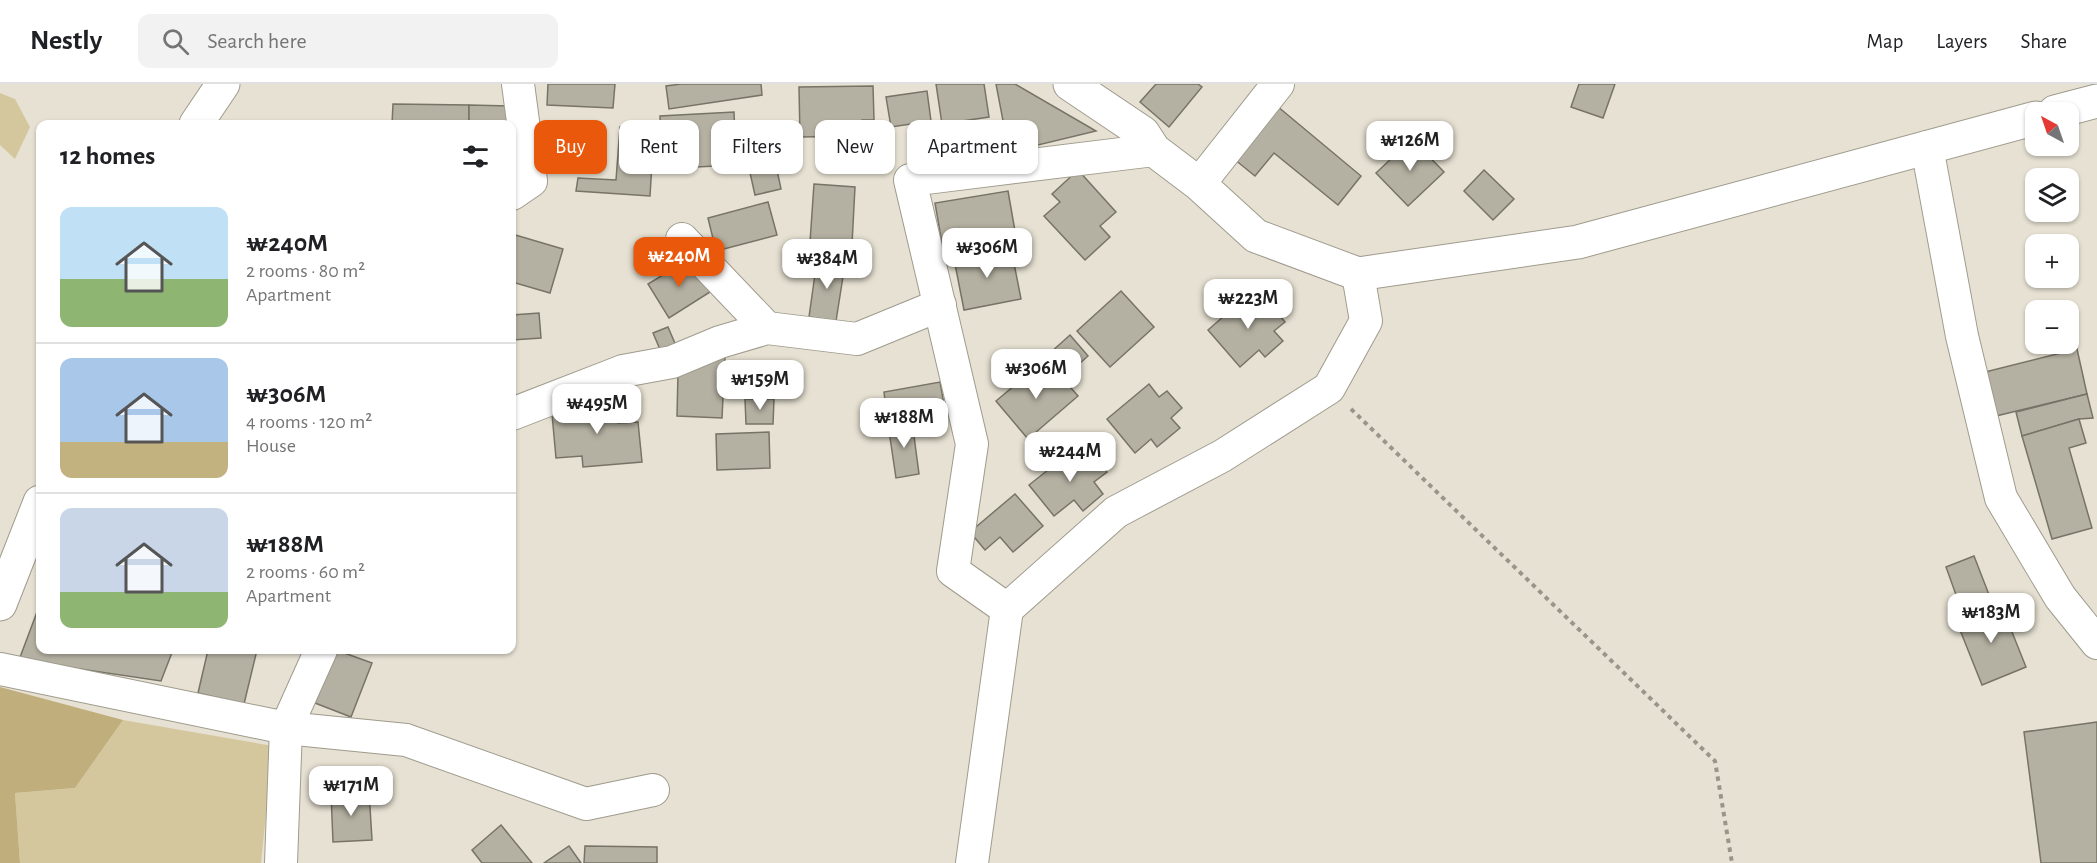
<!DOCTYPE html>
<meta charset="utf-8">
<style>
:root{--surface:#fff;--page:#f2f2f2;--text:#202124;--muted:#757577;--line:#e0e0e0;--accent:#ea580c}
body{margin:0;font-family:"Alegreya Sans",sans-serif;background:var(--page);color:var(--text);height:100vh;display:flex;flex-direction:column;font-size:22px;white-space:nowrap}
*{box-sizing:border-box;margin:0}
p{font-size:20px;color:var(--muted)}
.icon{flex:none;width:33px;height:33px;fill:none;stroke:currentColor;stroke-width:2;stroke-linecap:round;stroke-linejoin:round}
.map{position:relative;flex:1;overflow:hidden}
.sheet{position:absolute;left:36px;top:36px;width:480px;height:534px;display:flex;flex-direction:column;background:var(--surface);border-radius:12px;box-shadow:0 2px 4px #0004}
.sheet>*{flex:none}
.banner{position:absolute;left:534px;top:36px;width:570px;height:54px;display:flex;gap:12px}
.needle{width:39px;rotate:320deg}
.fabs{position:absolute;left:2025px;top:18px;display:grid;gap:12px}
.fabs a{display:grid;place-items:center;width:54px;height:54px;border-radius:12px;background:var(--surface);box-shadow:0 2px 4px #0004;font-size:30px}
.price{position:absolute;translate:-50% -51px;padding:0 14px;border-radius:12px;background:#fff;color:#222;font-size:20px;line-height:39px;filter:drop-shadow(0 2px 3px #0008)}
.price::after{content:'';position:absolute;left:50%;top:36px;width:18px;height:14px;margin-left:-9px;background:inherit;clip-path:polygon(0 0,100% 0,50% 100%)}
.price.on{background:var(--accent);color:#fff}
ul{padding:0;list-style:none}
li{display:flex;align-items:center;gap:18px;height:150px;padding:0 24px}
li+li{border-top:2px solid var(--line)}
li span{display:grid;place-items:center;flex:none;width:168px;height:120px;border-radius:12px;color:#555}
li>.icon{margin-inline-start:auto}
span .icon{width:72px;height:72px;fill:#fffc;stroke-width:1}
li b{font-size:26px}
h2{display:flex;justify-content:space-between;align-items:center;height:72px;padding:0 24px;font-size:26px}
.chip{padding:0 21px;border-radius:12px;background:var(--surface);box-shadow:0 2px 4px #0004;font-size:21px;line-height:54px}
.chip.on{background:var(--accent);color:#fff}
header{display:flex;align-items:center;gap:36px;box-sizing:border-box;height:84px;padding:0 30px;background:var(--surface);border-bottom:2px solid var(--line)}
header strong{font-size:28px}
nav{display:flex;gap:33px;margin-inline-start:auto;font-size:21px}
.search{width:420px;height:54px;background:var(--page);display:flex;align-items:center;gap:15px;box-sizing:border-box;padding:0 21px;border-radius:12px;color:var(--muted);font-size:22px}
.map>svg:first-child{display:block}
</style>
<header>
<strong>Nestly</strong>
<div class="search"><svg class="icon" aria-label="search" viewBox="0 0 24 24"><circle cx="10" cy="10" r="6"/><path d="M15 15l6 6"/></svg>Search here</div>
<nav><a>Map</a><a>Layers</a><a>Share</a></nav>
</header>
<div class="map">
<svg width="2097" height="779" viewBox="0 0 2097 779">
<rect width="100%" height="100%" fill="#e6e1d2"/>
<g fill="#d5c79d">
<polygon points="0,9 15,15 30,43 15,75 0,61"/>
<polygon points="123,636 273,662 261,779 20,779 15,709 75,704"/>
</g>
<polygon fill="#c0af7c" points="0,603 123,636 75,704 15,709 20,779 0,779"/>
<g fill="#b5b1a2" stroke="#777366" stroke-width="1.5">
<polygon points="548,0 615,0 613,24 547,21"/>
<polygon points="681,0 761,0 762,11 669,25 666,2"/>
<polygon points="936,0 984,0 989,33 942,40"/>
<polygon points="996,0 1015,0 1096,47 1009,68"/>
<polygon points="1156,0 1198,0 1202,3 1169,43 1140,18"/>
<polygon points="1579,0 1615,0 1603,34 1571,23"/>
<polygon points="873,2 874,36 862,36 862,52 800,53 799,3"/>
<polygon points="927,7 931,37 891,43 886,13"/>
<polygon points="393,20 469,21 469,40 392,40"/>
<polygon points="469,21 511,22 511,40 469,40"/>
<polygon points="1277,22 1361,92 1338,121 1274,69 1255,92 1234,75"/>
<polygon points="734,28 736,81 676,84 676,70 661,70 660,32"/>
<polygon points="767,38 781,105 755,111 740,44"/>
<polygon points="620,43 654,46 650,112 576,107 578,94 616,96"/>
<polygon points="984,46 987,75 946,79 943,51"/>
<polygon points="1412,55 1444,88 1408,122 1376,89"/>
<polygon points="1078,86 1116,128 1100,142 1110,153 1085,176 1044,132 1060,118 1052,110"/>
<polygon points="1484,86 1514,115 1493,136 1464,107"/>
<polygon points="814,100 855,103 852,160 810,158"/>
<polygon points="1008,107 1015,147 942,159 935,119"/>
<polygon points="768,118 777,151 716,167 708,134"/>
<polygon points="512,150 563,165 550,209 512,198"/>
<polygon points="1011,164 1021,215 964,226 954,175"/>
<polygon points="689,175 710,208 669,234 648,200"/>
<polygon points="817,176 845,180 836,237 809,233"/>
<polygon points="1121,207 1154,243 1110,283 1077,247"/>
<polygon points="1248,211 1257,221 1265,215 1285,238 1274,247 1283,257 1265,273 1259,266 1240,283 1208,246"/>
<polygon points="539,229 541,254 512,256 512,231"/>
<polygon points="668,243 677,264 662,270 653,249"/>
<polygon points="1070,251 1088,272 1068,290 1050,269"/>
<polygon points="2077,265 2087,310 1996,332 1985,288"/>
<polygon points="725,273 722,334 677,332 678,289"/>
<polygon points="1040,280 1052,294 1058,289 1078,312 1028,355 996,317"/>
<polygon points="940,298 946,332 888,340 884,308"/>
<polygon points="1149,300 1159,313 1167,307 1182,324 1171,334 1180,344 1157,363 1151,355 1135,369 1107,335"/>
<polygon points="2087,310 2093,334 2079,335 2022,352 2016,328"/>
<polygon points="616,314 618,339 638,338 642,378 583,383 582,372 556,374 552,330 576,328 575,317"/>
<polygon points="745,315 774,315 773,340 746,340"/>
<polygon points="2079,335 2086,359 2069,364 2092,444 2052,455 2022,352"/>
<polygon points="912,337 919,390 896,394 888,340"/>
<polygon points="769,348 770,384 717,386 716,350"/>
<polygon points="1072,367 1082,380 1093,370 1107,388 1094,398 1103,410 1083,427 1074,416 1054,432 1029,401"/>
<polygon points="1015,410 1043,442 1013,468 1000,453 985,466 970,448"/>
<polygon points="1974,472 1993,521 1964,533 1946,483"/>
<polygon points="2000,518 2026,583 1982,601 1956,536"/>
<polygon points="40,520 40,566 173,566 161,597 19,576"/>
<polygon points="208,566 257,566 244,620 198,609"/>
<polygon points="336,566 372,579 351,633 315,619"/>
<polygon points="2097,638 2097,779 2041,779 2024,648"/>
<polygon points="369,707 372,756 333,758 331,709"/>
<polygon points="501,741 532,779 482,779 472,766"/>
<polygon points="569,762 581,779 544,779"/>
<polygon points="585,762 657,763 657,779 584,779"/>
</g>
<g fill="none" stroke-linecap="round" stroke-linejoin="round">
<defs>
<g id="street">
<polyline points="1927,63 1962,252 2001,414 2060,513 2097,559"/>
<polyline points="1199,100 1278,0"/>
<polyline points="512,110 531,97 518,0"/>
<polyline points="682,155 767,244"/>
<polyline points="512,330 623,287 672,278 720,258 767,244 857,255 940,221"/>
<polyline points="1007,525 953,487 972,360 910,96 1154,66"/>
<polyline points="0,585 286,644 406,656 586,720 653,706"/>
<polyline points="281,779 286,644 321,566"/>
<polyline points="972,779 1007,525 1116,428 1222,372 1329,304 1366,237 1358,190"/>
</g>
<g id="secondary">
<polyline points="1070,0 1143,49 1154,66 1199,100 1256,152 1358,190 1578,158 2036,34"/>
<polyline points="2055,28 2097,17"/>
<polyline points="196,40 223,0"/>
<polyline points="0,520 40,418"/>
</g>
</defs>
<use href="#street" stroke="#9f9b8d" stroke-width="34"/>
<use href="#secondary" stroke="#9f9b8d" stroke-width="35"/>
<polyline stroke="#99958a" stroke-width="4" stroke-dasharray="4.5 4.5" stroke-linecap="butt" points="1351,325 1715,677 1732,779"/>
<use href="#street" stroke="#fff" stroke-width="32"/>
<use href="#secondary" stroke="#fff" stroke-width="33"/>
</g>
</svg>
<div class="fabs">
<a><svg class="needle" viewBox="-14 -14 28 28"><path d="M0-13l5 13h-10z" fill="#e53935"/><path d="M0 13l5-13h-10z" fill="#757577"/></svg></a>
<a><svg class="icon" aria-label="layers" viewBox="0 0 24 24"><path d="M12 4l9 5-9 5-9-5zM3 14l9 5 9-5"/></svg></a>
<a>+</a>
<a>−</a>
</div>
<b class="price" style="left:1410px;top:88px">₩126M</b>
<b class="price" style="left:987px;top:195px">₩306M</b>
<b class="price on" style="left:679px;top:204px">₩240M</b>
<b class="price" style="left:827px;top:206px">₩384M</b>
<b class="price" style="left:1248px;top:246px">₩223M</b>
<b class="price" style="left:1036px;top:316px">₩306M</b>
<b class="price" style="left:760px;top:327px">₩159M</b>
<b class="price" style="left:597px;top:351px">₩495M</b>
<b class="price" style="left:904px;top:365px">₩188M</b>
<b class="price" style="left:1070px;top:399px">₩244M</b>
<b class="price" style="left:1991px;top:560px">₩183M</b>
<b class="price" style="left:351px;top:733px">₩171M</b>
<div class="banner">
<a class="chip on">Buy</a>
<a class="chip">Rent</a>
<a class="chip">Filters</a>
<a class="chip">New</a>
<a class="chip">Apartment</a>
</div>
<section class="sheet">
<h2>12 homes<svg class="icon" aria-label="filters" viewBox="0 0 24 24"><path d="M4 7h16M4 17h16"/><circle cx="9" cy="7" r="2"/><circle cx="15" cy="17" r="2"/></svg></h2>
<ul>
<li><span style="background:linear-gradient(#bfe0f5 60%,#8fb573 0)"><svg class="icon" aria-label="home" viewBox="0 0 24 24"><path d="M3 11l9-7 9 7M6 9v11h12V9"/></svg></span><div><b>₩240M</b><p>2 rooms · 80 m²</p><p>Apartment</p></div></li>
<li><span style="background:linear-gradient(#a9c7e8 70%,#c2b280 0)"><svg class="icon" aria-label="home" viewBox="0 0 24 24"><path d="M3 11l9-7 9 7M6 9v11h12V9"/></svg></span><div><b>₩306M</b><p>4 rooms · 120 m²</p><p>House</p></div></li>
<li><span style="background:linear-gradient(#c9d6e8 70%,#8fb573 0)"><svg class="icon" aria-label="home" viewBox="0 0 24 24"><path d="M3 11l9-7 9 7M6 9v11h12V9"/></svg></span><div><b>₩188M</b><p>2 rooms · 60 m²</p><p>Apartment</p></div></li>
</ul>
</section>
</div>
